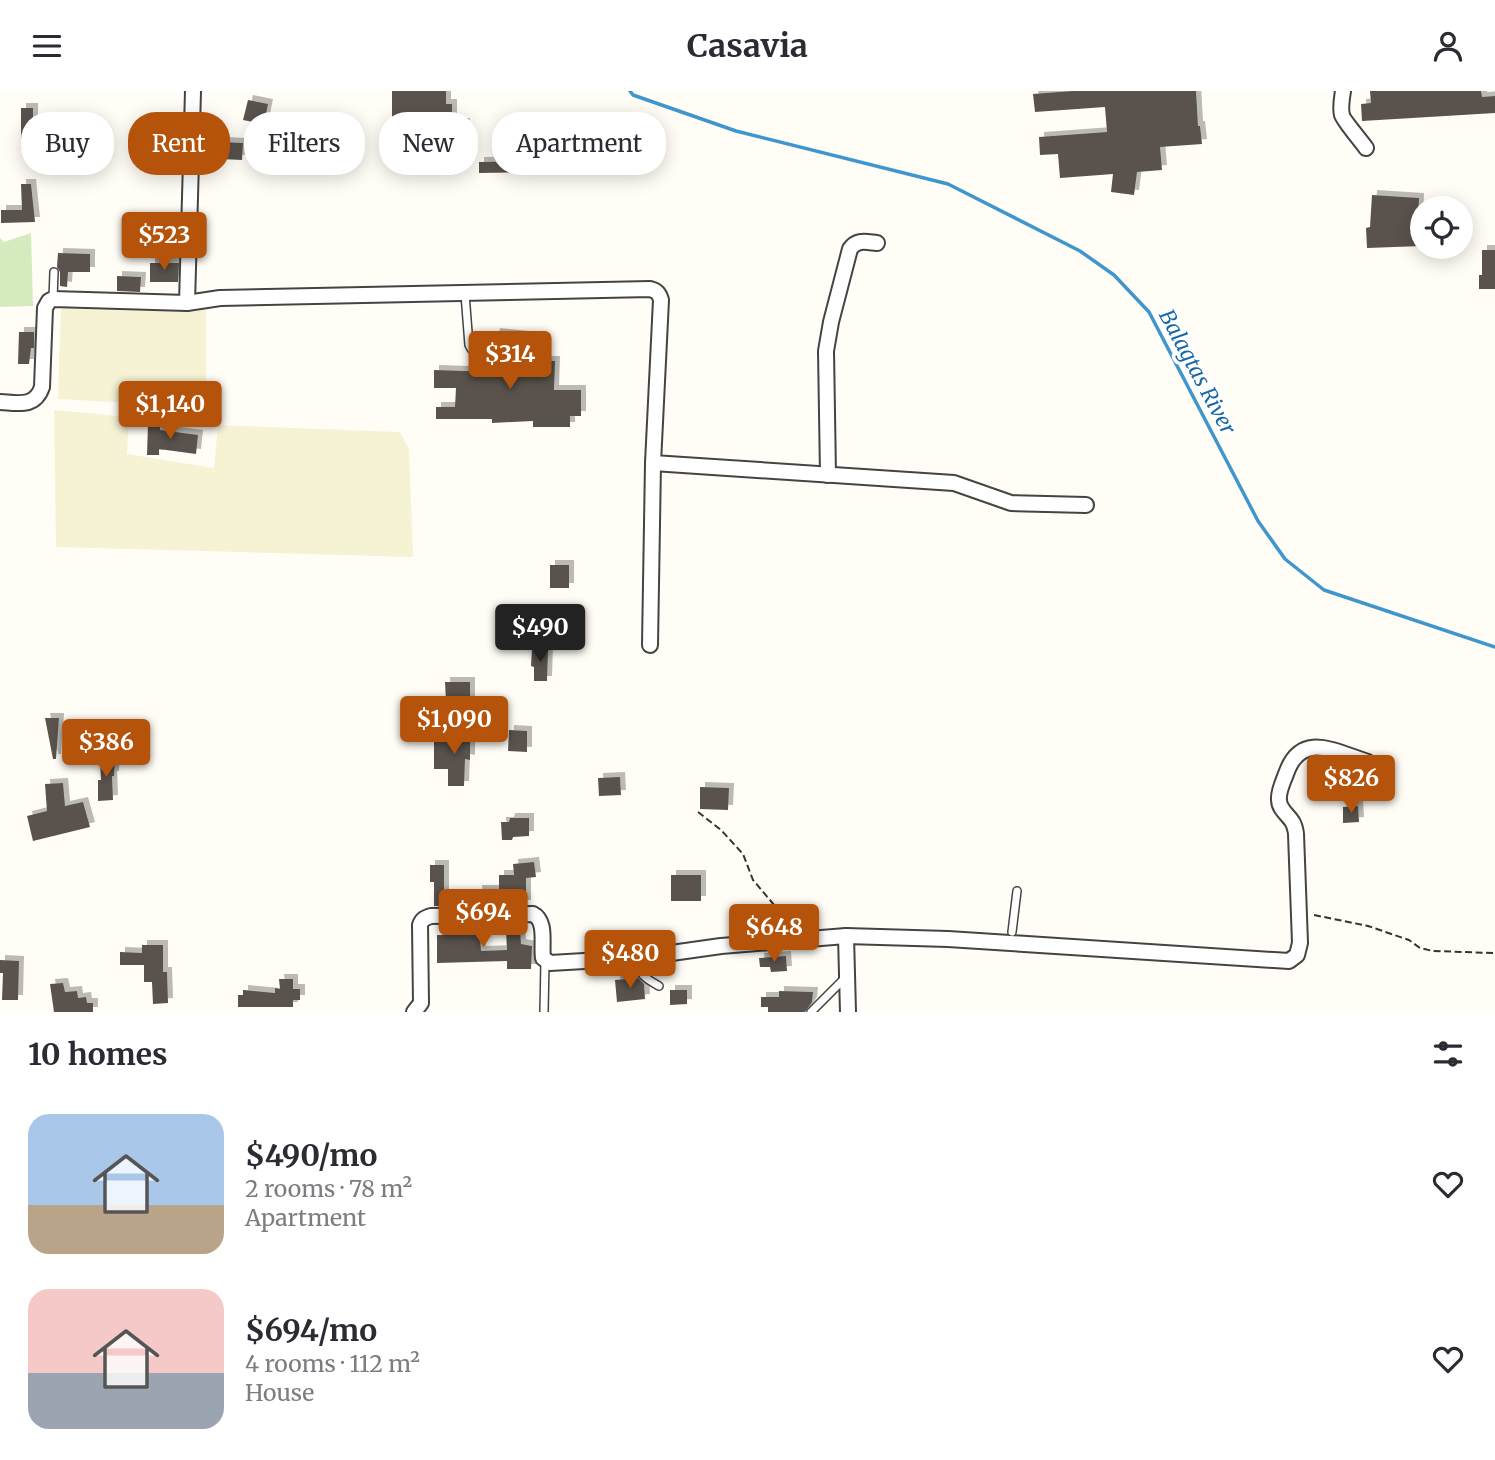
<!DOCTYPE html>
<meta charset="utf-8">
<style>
:root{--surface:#fff;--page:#f7f7f7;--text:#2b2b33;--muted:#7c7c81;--accent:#b45309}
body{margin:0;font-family:Merriweather,serif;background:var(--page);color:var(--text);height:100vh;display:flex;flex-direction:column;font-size:26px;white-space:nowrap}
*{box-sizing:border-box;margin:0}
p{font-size:23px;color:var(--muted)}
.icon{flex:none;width:38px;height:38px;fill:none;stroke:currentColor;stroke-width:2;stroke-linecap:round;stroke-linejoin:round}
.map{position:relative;height:921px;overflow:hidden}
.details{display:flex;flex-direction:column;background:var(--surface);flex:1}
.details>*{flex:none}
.guide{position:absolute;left:21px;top:21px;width:700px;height:63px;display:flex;gap:14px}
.fabs{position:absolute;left:1410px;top:105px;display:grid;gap:14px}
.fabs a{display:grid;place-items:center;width:63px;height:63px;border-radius:50%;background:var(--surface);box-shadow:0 4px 18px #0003;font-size:35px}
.price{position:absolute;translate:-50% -60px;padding:0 16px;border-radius:7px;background:var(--accent);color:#fff;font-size:23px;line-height:46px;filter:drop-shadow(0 2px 4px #0008)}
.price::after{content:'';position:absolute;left:50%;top:42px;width:21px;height:16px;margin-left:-10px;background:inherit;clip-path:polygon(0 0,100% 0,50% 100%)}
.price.selected{background:#222;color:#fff}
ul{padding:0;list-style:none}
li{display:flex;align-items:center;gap:21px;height:175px;padding:0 28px}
li span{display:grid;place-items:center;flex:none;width:196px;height:140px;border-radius:21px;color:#555}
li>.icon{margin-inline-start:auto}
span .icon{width:84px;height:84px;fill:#fffc;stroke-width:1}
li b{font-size:30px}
h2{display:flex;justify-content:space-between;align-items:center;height:84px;padding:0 28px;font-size:30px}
.tag{padding:0 24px;border-radius:28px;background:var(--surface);box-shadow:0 4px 18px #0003;font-size:24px;line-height:63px}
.tag.selected{background:var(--accent);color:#fff}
header{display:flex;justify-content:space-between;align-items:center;height:91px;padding:0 28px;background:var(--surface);font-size:32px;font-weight:700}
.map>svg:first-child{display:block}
</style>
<header><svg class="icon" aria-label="menu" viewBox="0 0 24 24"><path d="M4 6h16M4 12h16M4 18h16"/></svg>Casavia<svg class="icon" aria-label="person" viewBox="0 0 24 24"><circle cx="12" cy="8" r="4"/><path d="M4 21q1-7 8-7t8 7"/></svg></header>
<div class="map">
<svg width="1495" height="921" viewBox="0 0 1495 921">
<defs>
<filter id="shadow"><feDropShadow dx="5" dy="-5" stdDeviation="0" flood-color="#0004"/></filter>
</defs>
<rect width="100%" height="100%" fill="#fffdf5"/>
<g fill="#f6f3d4">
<polygon points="61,214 206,217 206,316 58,308"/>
<polygon points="54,319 129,326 127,363 214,377 218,334 400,341 409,358 413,466 56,456"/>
</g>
<polygon fill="#d5ebbd" points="31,142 33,215 0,216 0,147 4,151"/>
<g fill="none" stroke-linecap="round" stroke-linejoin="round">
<polyline stroke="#3f96cf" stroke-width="3.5" points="630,0 633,4 736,40 948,93 1080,160 1114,184 1149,221 1258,430 1285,468 1324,499 1495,556"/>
</g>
<g fill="#5a524d" filter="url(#shadow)">
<polygon points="392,0 446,0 446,13 452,13 452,32 465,32 465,53 387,51 387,30 392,30"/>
<polygon points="1073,0 1196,0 1198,35 1200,35 1202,53 1160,56 1162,79 1137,81 1134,104 1111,101 1113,83 1060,87 1058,63 1040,64 1039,46 1107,41 1105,16 1035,21 1033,3"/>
<polygon points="1370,0 1481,0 1482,6 1495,5 1495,22 1362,30 1361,13 1371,12"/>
<polygon points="248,9 268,13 264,33 243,29"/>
<polygon points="21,17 33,17 33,42 36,42 36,59 21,58"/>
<polygon points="157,33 179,34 178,57 171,57 170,73 149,71 150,60 156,60"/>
<polygon points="222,51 243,52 242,69 221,68"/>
<polygon points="321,59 322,71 279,74 278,62"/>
<polygon points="561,70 561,81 479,82 479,71"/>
<polygon points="21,93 31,93 35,131 1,132 1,119 22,119"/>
<polygon points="1372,104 1419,107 1418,135 1421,135 1422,155 1367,157 1366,137 1370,136"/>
<polygon points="1482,159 1495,159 1495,198 1479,198 1479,184 1482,184"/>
<polygon points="58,162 90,163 90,181 68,181 67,196 60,195 60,181 57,176"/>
<polygon points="150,172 179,172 178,191 150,191"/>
<polygon points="117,185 141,186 140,201 117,200"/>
<polygon points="19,241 34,241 34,257 31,257 29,273 18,273"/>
<polygon points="495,242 524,245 521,270 555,270 554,299 581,299 581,325 570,325 570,336 533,336 533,330 492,332 492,328 436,328 436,316 455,316 456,297 434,297 434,279 497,281 498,273 507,273 511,267 508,262 492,260"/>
<polygon points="148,333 160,333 160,339 198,344 196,363 159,358 159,364 147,364"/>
<rect x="550" y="474" width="19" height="23"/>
<polygon points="532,558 548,559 547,590 534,590 534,576 531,575"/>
<polygon points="445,591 470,591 470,610 446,610"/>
<polygon points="45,627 59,627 56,668 53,668"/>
<polygon points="457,633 470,633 470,669 465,668 464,695 448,695 448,678 434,678 434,651 456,650"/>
<polygon points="509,639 527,640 527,661 508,660"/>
<polygon points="115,665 114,685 112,685 113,709 98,710 98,689 101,689 100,668"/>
<polygon points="620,686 621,704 599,705 598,687"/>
<polygon points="63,692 65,715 83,711 90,736 33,750 27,725 47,720 45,693"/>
<polygon points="700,696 729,697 728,719 700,718"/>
<polygon points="1358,715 1359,731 1343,732 1343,716"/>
<polygon points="510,727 529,727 529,745 513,746 512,749 502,749 501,731 509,731"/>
<polygon points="534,771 536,786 526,787 526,814 434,815 434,791 430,791 430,774 444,774 444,804 454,804 454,809 478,811 477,799 499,799 499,784 514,784 513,773"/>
<rect x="671" y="784" width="30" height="26"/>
<polygon points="460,834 479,834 481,860 507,859 506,839 520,838 521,853 532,855 531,878 507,878 507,870 437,872 437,844 460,844"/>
<polygon points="142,854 163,854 163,881 167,881 168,912 153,913 152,891 144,891 144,874 120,874 120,861 142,862"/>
<polygon points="786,865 787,880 771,881 770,876 760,876 759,867"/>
<polygon points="0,869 19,870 18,909 2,909 3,882 0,882"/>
<polygon points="638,887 644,893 645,908 617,911 615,889"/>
<polygon points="279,888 293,888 293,898 300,898 300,909 293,909 293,916 238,916 238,904 243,904 243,899 275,902 275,897 280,898"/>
<polygon points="63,892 65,901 77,900 78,907 86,906 87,912 93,912 93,921 54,921 50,893"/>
<polygon points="670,899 687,899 687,913 670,914"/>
<polygon points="779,900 813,901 812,911 805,921 768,921 768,916 761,916 761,906 779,906"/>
</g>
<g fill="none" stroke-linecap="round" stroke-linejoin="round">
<defs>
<g id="lane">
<path d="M 465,203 L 469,254 C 475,269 491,266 505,267"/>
<polyline points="53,208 54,181"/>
<polyline points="1012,841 1017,800"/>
<path d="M 636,867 C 639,884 645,887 659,895"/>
<polyline points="544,921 545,870"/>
<polyline points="811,921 844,888"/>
</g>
<g id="street">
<path d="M 1343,0 C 1342,7 1340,17 1342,24 C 1343,29 1362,51 1366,57"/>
<polyline points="187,212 193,0"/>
<path d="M 0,311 C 18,312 35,317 42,296 L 45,217 L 49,210 L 53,208 L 187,212 L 220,207 L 650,198 C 657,200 659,202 661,209 L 653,372 L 954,392 L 1011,412 L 1086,414"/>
<path d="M 828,384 L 826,260 L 831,231 L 850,158 C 857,148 866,151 877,152"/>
<polyline points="650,554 653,372"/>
<polyline points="846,845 848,921"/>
<path d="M 414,921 L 421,912 L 420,834 C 422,828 425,827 431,825 L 533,823 C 547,830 541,853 543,867 L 550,872 L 636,867 L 721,855 L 846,845 L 948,848 L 1289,870 L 1297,864 L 1300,852 L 1296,743 C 1296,741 1294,733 1293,732 C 1289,724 1279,719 1279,709 C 1278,701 1283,691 1286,683 C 1301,639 1335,661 1368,671"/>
</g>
</defs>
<use href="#lane" stroke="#444" stroke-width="10"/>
<use href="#street" stroke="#444" stroke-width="18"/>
<g stroke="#333" stroke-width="2" stroke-dasharray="7 3.5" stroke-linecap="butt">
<polyline points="698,721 721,739 743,763 753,789 781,822 786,837"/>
<polyline points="1314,824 1368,835 1409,849 1420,857 1433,860 1493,862"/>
</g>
<use href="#lane" stroke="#fff" stroke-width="7"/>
<use href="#street" stroke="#fff" stroke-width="14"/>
</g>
<g text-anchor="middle" stroke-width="7" stroke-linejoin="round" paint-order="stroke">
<g font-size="21" font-style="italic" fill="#1768a6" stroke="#fff">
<text transform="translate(1197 281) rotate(62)" y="7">Balagtas River</text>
</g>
</g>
</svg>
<div class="fabs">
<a><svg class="icon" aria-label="locate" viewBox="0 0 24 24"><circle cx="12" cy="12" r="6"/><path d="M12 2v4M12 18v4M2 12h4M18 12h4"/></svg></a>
</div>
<b class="price" style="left:164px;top:181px">$523</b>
<b class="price" style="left:510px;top:300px">$314</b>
<b class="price" style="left:170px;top:350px">$1,140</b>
<b class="price selected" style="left:540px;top:573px">$490</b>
<b class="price" style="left:454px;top:665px">$1,090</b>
<b class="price" style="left:106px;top:688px">$386</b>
<b class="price" style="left:1351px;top:724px">$826</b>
<b class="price" style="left:483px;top:858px">$694</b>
<b class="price" style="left:774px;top:873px">$648</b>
<b class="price" style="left:630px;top:899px">$480</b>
<div class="guide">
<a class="tag">Buy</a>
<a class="tag selected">Rent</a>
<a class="tag">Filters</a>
<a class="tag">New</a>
<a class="tag">Apartment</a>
</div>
</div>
<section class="details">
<h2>10 homes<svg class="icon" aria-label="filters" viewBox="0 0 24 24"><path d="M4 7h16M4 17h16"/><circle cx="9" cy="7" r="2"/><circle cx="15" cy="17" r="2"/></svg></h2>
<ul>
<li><span style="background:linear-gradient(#a9c7e8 65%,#b9a48a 0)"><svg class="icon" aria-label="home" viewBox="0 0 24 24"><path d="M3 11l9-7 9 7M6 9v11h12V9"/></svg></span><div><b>$490/mo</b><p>2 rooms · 78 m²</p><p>Apartment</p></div><svg class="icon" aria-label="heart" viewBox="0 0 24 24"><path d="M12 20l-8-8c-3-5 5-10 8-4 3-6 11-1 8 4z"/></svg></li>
<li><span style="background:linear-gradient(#f6c9c9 60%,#9aa5b1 0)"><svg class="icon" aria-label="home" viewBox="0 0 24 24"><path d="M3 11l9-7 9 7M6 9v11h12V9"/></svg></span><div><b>$694/mo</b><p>4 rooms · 112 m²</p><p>House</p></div><svg class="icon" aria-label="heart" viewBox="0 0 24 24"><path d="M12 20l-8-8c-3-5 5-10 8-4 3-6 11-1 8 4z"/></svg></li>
</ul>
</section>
